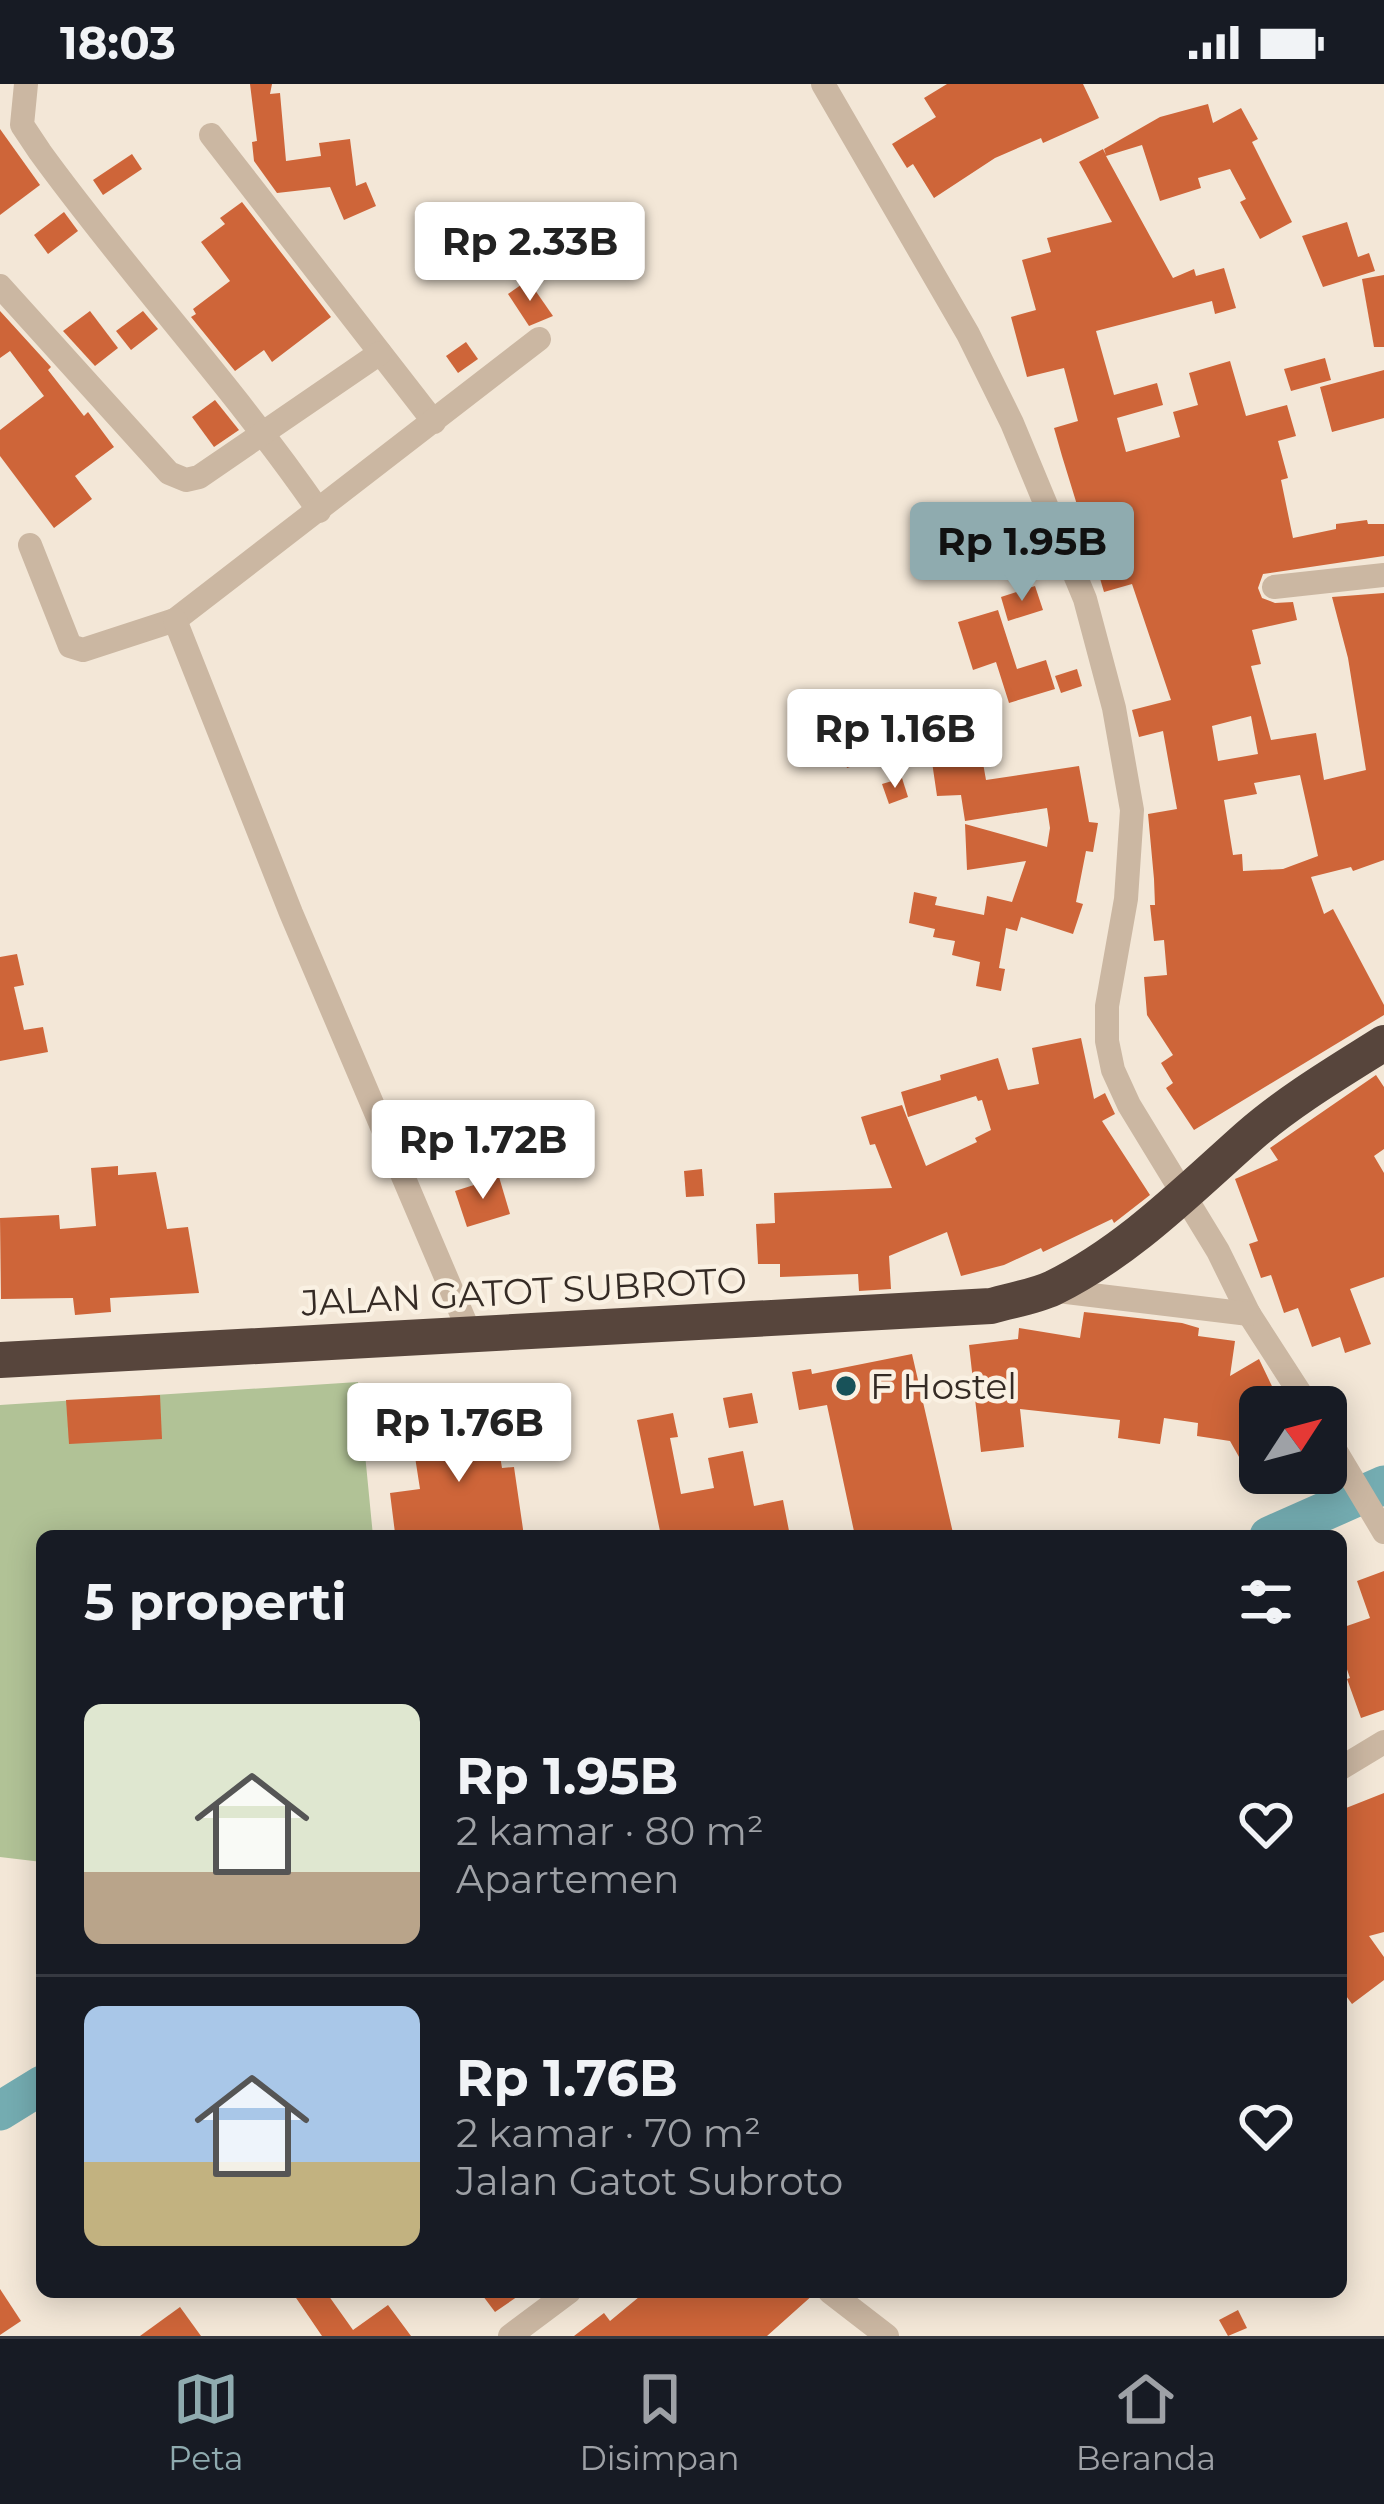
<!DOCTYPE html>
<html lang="id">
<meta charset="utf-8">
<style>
:root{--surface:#171b24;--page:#242831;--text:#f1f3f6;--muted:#9ea1a6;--line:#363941;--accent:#8fabaf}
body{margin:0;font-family:Montserrat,sans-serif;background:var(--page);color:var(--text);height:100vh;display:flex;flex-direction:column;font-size:45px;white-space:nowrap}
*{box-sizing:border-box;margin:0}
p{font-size:39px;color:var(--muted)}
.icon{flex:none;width:66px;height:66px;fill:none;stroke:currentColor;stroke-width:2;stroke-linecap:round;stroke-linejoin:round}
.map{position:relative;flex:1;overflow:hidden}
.panel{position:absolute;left:36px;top:1446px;width:1311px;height:768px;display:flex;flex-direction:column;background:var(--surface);border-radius:18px;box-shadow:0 6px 30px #0003}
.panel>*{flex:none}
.needle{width:78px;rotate:54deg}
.tools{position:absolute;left:1239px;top:1302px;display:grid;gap:24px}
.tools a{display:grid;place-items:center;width:108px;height:108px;border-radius:18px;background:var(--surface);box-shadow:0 6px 30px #0003;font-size:60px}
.price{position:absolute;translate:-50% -102px;padding:0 27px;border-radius:12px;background:#fff;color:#222;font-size:39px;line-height:78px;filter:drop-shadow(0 3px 6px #0008)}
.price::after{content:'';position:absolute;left:50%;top:72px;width:36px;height:27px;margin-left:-18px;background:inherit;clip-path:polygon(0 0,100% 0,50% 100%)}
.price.active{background:var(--accent);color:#111}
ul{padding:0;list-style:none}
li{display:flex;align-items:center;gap:36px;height:300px;padding:0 48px}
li+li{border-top:3px solid var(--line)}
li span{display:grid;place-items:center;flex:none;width:336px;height:240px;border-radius:18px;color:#555}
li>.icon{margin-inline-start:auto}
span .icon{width:144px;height:144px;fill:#fffc;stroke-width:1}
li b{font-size:51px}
h2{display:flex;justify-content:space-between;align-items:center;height:144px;padding:0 48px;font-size:51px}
.status{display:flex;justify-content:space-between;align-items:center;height:84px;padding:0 60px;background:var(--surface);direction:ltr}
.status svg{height:33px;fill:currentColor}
.tab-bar{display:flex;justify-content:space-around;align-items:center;height:168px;border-top:3px solid var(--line);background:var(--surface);font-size:33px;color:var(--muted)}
.tab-bar a{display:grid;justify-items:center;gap:6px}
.tab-bar .active{color:var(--accent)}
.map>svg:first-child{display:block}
</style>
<div class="status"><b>18:03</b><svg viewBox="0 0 49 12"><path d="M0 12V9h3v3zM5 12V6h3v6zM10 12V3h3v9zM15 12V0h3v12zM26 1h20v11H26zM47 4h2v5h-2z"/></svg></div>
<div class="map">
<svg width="1384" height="2252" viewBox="0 0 1384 2252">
<rect width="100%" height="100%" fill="#f3e7d7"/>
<polygon fill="#b1c296" points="358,1298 373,1452 42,1452 42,1778 0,1773 0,1321"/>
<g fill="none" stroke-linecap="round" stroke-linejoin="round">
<g stroke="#74acb1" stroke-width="39">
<polyline points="1269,1452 1384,1401"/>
<polyline points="0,2027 42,2001"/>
</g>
</g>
<g fill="#ce6539" fill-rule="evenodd">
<polygon points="250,0 272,0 270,10 280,9 286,77 321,72 319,59 350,55 356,102 366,98 376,122 344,136 330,103 277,109 254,77 252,58 257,57"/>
<polygon points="947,0 1083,0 1099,34 1043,59 1041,54 995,74 934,114 913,80 907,84 892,60 936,33 924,14"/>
<path d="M 1208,20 L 1213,39 L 1241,24 L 1258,55 L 1252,58 L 1292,138 L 1260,155 L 1240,118 L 1246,115 L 1230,85 L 1198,94 L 1201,104 L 1160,117 L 1142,61 L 1106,72 L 1173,194 L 1194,185 L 1196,192 L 1224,184 L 1236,224 L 1215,230 L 1212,217 L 1096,247 L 1114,311 L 1157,299 L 1163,321 L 1117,334 L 1126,368 L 1180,353 L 1173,328 L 1198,321 L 1189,289 L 1230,277 L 1246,332 L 1287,321 L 1296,352 L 1278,357 L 1288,394 L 1281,396 L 1293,454 L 1336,445 L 1336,440 L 1367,436 L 1368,440 L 1384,440 L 1384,472 L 1263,490 L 1258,504 L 1262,514 L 1275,519 L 1293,518 L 1297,536 L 1252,546 L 1261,580 L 1251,582 L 1271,656 L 1316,649 L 1324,696 L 1366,686 L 1348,574 L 1332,513 L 1384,509 L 1384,776 L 1353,787 L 1351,783 L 1311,793 L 1324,830 L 1333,825 L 1384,921 L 1384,931 L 1194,1046 L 1166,1004 L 1173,999 L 1161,979 L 1173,971 L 1147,931 L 1144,893 L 1167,891 L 1164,856 L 1154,857 L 1150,821 L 1155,821 L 1154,795 L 1148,730 L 1177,725 L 1163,647 L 1139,653 L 1132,626 L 1171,616 L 1132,500 L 1104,508 L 1096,481 L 1122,474 L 1113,442 L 1086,450 L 1062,372 L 1054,344 L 1078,337 L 1064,284 L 1027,293 L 1011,233 L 1036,226 L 1022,176 L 1051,168 L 1047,154 L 1112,138 L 1079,78 L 1103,65 L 1106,71 L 1104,65 L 1160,33 ZM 1251,632 L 1258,670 L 1218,677 L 1212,642 ZM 1300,691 L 1318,772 L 1283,785 L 1243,787 L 1242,770 L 1233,771 L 1224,716 L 1257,710 L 1254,699 Z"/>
<polygon points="0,45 40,101 0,131"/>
<polygon points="132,70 142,85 103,111 93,96"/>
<polygon points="242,118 331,233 272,278 264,266 235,287 191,233 196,230 193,225 230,197 201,158 225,140 220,134"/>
<polygon points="64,128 78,147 48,170 34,151"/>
<polygon points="1347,138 1358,173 1369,169 1375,187 1323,203 1302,152"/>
<polygon points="1384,191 1384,263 1374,263 1362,195"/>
<polygon points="528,196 553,232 529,242 508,210"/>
<polygon points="0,227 51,283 48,286 84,332 88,328 114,363 75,392 92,415 54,444 0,372 0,346 44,312 10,267 0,274"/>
<polygon points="90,227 118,264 95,282 63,247"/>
<polygon points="143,227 158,245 131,266 116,247"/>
<polygon points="466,258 478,275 458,289 446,272"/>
<polygon points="1325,274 1331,296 1291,307 1284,285"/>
<polygon points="1384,286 1384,334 1332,348 1320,303"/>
<polygon points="215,316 239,346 214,363 192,333"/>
<polygon points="1035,502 1043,526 1008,537 1001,513"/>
<polygon points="998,526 1017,585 1046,576 1055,605 1009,619 996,578 973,586 958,538"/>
<polygon points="1077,585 1082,602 1061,609 1055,592"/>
<polygon points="901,627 907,645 860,660 865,678 847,684 840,663 818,670 813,651 835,644 832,637 867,631 869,638"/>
<polygon points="950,675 951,683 983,679 986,696 1079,682 1089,738 1098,739 1093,768 1086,767 1076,818 1083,820 1073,850 1021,833 1017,847 1006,844 999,884 1005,885 1001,907 976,902 980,878 952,871 955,857 933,853 935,845 909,839 914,808 937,813 935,821 984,831 987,812 1012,818 1026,777 967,786 965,740 1047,763 1050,744 1047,724 965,737 961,711 937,712 932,678"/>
<polygon points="902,694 908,713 889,720 882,700"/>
<polygon points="17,870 24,901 14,903 24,946 43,943 48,968 0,977 0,873"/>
<polygon points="1081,954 1094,1015 1105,1009 1115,1030 1102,1037 1150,1111 1114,1139 1112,1135 1043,1168 1041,1164 1004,1181 961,1192 947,1148 889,1172 891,1205 859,1207 858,1190 780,1193 780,1180 758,1180 756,1140 775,1139 774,1109 892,1104 875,1060 870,1061 861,1033 902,1021 926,1082 977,1058 975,1054 991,1046 982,1016 978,1017 976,1012 908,1033 901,1008 941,996 940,991 998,974 1008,1006 1039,1000 1032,964"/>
<polygon points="1376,991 1384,1003 1384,1065 1374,1072 1384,1089 1384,1193 1350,1205 1371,1260 1345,1269 1340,1253 1312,1263 1298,1224 1284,1229 1271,1191 1261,1194 1249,1160 1258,1157 1235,1095 1278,1076 1270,1064"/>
<polygon points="118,1082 118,1091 156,1088 167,1145 188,1143 199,1209 110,1214 111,1228 75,1231 73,1214 1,1215 0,1134 59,1131 60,1145 96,1142 91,1084"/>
<polygon points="702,1085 704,1112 686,1113 684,1087"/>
<polygon points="499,1093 510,1130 467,1143 455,1107"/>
<polygon points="1084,1228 1182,1239 1199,1244 1198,1252 1235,1257 1230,1292 1259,1275 1282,1323 1260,1323 1260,1410 1230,1357 1197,1352 1198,1339 1164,1334 1160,1360 1118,1354 1120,1336 1020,1325 1024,1363 981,1368 969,1261 1018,1255 1019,1244 1080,1254"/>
<polygon points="912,1270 953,1449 855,1452 827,1321 799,1326 792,1288 811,1285 812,1290"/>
<polygon points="752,1309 758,1339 729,1344 723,1314"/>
<polygon points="160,1311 162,1355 69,1360 66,1316"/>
<polygon points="673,1329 678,1353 670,1354 681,1410 714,1404 708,1374 743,1367 754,1422 783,1416 790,1452 661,1452 637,1336"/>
<polygon points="494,1336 502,1384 514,1383 524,1452 395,1449 390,1409 420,1405 411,1347"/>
<polygon points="1384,1487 1384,1626 1361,1634 1347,1595 1350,1594 1341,1568 1341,1544 1370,1534 1357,1497"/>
<polygon points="1384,1709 1384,1848 1369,1852 1384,1873 1384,1896 1352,1920 1341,1905 1341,1726"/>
<polygon points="0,2205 21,2237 0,2251"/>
<polygon points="292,2208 326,2208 353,2246 388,2221 411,2252 322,2252"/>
<polygon points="480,2208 524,2208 495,2228"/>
<polygon points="645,2208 814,2208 814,2210 767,2252 574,2252 604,2229 610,2237"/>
<polygon points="180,2223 201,2252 140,2252"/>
<polygon points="1238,2226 1247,2244 1228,2252 1219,2236"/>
</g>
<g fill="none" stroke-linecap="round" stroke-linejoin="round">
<g stroke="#cbb7a2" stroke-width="24">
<path d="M 26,0 L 22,41 L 40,68 C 129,191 233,302 319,427"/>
<polyline points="823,0 968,250 1012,339 1085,515 1114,624 1132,726 1126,815 1107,922 1107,957 1113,986 1129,1021 1218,1167 1249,1230 1309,1323"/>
<polyline points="211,51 434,338"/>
<polyline points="0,202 169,389 186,396 199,393 380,269"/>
<polyline points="30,461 70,562 83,566 175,536 539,255"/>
<polyline points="1274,503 1384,491"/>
<polyline points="175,536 291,829 471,1252"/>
<polyline points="1050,1206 1249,1230"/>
<polyline points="1326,1351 1384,1448"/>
<polyline points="1341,1684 1384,1658"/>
<polyline points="830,2208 887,2252"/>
<polyline points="510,2252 569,2208"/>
</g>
<path stroke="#57453c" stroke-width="36" d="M 0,1276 L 991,1222 C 1011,1216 1034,1213 1053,1204 C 1128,1167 1186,1108 1248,1053 C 1289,1017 1338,988 1384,959"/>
</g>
<circle fill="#185259" stroke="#faf1e3" stroke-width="4.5" cx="846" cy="1302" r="12"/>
<g text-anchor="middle" stroke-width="9" stroke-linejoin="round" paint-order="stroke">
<g font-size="36" fill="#352b25" stroke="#faf1e3">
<text transform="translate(524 1207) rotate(-3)" y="13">JALAN GATOT SUBROTO</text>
</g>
<g font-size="36" fill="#352b25" stroke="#faf1e3" text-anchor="start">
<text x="870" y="1315">F Hostel</text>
</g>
</g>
</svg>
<div class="tools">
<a><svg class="needle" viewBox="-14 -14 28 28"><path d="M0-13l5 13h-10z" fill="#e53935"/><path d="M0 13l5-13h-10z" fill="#9ea1a6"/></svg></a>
</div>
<b class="price" style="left:530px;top:220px">Rp 2.33B</b>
<b class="price active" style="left:1022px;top:520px">Rp 1.95B</b>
<b class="price" style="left:895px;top:707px">Rp 1.16B</b>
<b class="price" style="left:483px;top:1118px">Rp 1.72B</b>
<b class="price" style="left:459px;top:1401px">Rp 1.76B</b>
<section class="panel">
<h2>5 properti<svg class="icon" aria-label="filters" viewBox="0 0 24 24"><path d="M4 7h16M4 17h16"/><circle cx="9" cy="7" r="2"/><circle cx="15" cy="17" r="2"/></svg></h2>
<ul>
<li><span style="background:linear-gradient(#dfe7d0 70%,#b9a48a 0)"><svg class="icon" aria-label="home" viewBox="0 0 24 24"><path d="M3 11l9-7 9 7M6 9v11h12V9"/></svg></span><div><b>Rp 1.95B</b><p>2 kamar · 80 m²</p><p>Apartemen</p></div><svg class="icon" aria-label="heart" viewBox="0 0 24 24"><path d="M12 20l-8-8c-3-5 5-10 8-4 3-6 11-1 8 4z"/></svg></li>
<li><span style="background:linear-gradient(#a9c7e8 65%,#c2b280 0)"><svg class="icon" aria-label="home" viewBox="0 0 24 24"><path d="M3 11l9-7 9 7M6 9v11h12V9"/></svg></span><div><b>Rp 1.76B</b><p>2 kamar · 70 m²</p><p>Jalan Gatot Subroto</p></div><svg class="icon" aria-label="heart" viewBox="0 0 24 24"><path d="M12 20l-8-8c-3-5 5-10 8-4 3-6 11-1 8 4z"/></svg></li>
</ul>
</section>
</div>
<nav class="tab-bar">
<a class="active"><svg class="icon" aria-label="map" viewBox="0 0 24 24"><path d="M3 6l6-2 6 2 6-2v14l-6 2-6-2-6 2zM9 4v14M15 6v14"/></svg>Peta</a>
<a><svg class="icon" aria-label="saved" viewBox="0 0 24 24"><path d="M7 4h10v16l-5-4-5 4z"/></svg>Disimpan</a>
<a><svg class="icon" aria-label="home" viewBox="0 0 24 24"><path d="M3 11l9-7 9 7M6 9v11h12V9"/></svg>Beranda</a>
</nav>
